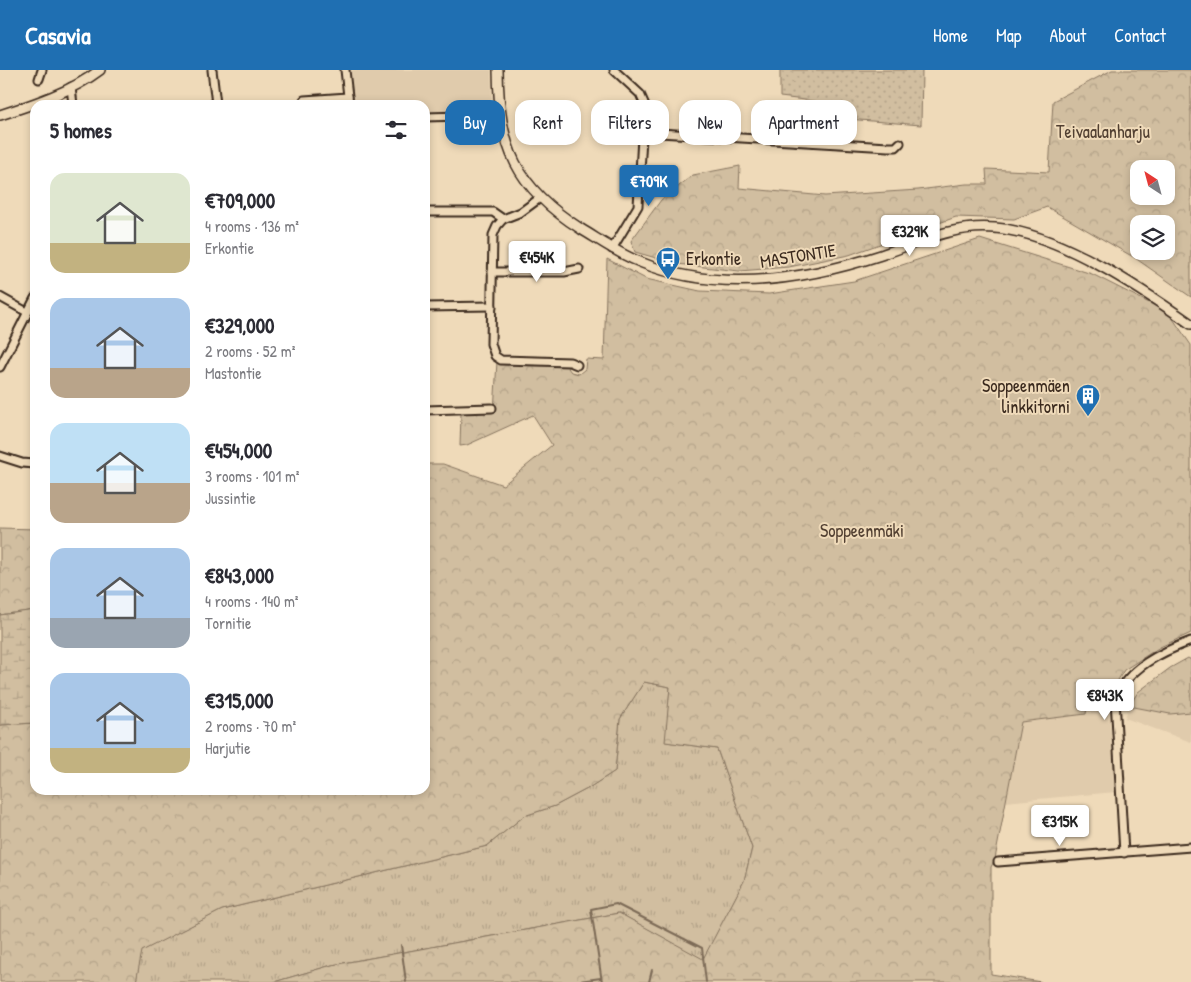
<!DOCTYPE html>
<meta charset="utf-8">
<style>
:root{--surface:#fff;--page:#f7f7f7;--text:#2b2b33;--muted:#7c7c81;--accent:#1f6fb2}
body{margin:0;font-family:"Patrick Hand",sans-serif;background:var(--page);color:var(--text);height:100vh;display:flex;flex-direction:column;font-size:19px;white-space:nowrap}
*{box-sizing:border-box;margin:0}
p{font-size:16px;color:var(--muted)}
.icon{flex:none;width:28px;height:28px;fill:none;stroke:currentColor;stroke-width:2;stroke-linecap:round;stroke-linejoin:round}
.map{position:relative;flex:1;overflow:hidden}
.details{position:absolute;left:30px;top:30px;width:400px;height:695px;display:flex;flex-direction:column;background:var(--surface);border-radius:15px;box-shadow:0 2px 8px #0003}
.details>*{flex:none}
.guide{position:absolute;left:445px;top:30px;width:475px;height:45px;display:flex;gap:10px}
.needle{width:32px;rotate:324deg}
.controls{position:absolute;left:1130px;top:90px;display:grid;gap:10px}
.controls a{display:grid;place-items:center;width:45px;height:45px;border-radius:10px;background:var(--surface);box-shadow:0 2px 8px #0003;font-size:25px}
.price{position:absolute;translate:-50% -42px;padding:0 11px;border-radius:5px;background:#fff;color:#222;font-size:16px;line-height:32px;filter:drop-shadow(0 1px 2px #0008)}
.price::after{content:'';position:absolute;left:50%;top:30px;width:15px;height:11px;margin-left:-8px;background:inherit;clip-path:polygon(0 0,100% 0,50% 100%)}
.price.selected{background:var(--accent);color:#fff}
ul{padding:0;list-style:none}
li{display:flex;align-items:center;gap:15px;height:125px;padding:0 20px}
li span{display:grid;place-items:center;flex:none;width:140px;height:100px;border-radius:15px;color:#555}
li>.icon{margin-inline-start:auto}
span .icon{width:60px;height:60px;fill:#fffc;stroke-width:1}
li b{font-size:21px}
h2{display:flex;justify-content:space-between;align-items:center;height:60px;padding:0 20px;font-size:21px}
.tag{padding:0 18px;border-radius:15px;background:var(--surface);box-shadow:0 2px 8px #0003;font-size:18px;line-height:45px}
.tag.selected{background:var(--accent);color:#fff}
header{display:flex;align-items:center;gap:30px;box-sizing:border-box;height:70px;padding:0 25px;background:var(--accent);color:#fff}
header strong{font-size:24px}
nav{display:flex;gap:28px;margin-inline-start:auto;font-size:18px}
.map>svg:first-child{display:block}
</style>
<header>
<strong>Casavia</strong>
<nav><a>Home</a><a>Map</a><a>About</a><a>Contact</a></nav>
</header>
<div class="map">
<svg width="1191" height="912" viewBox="0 0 1191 912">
<defs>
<pattern id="grass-tufts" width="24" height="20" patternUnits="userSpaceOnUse" patternTransform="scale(1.25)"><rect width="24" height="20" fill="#d1bea0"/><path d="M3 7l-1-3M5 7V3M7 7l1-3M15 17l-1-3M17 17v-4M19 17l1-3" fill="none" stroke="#b4a389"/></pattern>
<pattern id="forest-crowns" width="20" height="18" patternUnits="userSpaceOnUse" patternTransform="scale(1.25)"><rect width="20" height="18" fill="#d1bea0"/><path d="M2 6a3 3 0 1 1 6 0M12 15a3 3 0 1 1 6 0" fill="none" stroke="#b4a389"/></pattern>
<pattern id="wetland-marsh" width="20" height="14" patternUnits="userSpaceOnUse" patternTransform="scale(1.25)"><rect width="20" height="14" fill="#d1bea0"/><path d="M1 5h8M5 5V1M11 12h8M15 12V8" fill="none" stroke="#b4a389"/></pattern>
<pattern id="park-dots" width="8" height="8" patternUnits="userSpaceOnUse" patternTransform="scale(1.25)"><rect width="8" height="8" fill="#d1bea0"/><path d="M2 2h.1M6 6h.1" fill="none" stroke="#b4a389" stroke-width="1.8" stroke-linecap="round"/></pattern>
</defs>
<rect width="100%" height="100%" fill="#efdab9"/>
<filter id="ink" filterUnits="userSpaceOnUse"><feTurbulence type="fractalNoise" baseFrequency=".02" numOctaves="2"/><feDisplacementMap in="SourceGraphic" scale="10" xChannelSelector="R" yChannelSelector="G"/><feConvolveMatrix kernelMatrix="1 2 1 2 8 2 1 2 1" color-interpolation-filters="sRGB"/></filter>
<g filter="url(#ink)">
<g fill="#e0cbac">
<polygon points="348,0 491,0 492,35 491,39 487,40 425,42 425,35 352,35"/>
<polygon points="1191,587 1191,672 1125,648 1129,636 1138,622 1170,598"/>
<polygon points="1109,641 1116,722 1005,732 1021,651"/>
</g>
<polygon fill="url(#grass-tufts)" stroke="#86745f" points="644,612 670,617 666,672 717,679 752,778 744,811 703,890 619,843 332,895 274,912 136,912 141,881 222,840 487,776 524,746 555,736 587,719 615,701 620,649"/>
<g fill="url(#forest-crowns)" stroke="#86745f" fill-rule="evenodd">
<path d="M 1112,0 L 1191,0 L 1191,227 L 1135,188 L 1047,137 L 1014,149 L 956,147 L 849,185 L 789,197 L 739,201 L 677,194 L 635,182 L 631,171 L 661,130 L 693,105 L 740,96 L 739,118 L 825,126 L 918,120 L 966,114 L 987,114 L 986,99 L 1049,102 L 1053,31 ZM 1139,99 L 1166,99 L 1166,126 L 1139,126 ZM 1139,154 L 1166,154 L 1166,181 L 1139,181 Z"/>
<polygon points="980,169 1092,204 1169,243 1191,275 1191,563 1160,577 1124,600 1111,622 1099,628 1088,631 1086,644 1021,652 995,789 991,797 991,904 1041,912 274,912 332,895 619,843 703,889 744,811 752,778 717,679 665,672 670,617 644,612 620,649 615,701 587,719 555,736 524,746 487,776 222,840 142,881 136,912 0,912 0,655 35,653 35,720 425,720 425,394 443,394 503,415 552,375 533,345 467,375 460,376 461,343 494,342 497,291 565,294 571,302 579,304 585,299 586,289 604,290 607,189 646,209 700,221 769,224 854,211"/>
<polygon points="0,458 35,459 35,540 0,545"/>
<polygon points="1188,588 1191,590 1191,642 1170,644 1129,636 1138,622 1170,598"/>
</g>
<polygon fill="url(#wetland-marsh)" stroke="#86745f" points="35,540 35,653 0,655 0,545"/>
<polygon fill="url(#park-dots)" stroke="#86745f" points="780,0 922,0 921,55 847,49 846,35 780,27"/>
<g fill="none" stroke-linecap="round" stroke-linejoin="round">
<g stroke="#7c6a56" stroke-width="2">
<polyline points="401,875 406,912"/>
<polyline points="572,912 601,908"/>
<polyline points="602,912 591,839 616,834 702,878 706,912"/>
<polyline points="649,912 652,900"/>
</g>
<defs>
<g id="minor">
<polyline points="212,0 216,34"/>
<polyline points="345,0 349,35"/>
<polyline points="39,9 42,0"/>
<polyline points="71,17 73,35"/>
<polyline points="304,30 348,27"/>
<polyline points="425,47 501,45"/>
<polyline points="643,62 888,77 896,77 900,73"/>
<polyline points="425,142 493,142 503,149 521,142 540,128"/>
<polyline points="503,149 497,156 493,165 491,274 495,286 501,290 570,292 577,295"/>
<polyline points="612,179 638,136 644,33 640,24 614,0"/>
<polyline points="492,202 564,202 579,199"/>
<polyline points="0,227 27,242"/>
<polyline points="425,237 492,236"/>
<polyline points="0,297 35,228"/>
<polyline points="425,340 492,338"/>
<polyline points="0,386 22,393 35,394"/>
<path d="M 1124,783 L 1115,629 C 1128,598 1161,582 1191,571"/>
<polyline points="998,792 1191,777"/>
</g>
<g id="major">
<path d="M 498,0 C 499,77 515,117 581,159 C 601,171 619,184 640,192 C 717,224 805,210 881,185 C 919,172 955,154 995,158 C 1059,163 1140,218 1191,254"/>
<path d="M 0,45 C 34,34 71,22 100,0"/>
</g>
</defs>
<use href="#minor" stroke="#3b2a1e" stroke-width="11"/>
<use href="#major" stroke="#3b2a1e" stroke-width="12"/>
<use href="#minor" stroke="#efdab9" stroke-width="7"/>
<use href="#major" stroke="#efdab9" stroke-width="9"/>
</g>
</g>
<defs>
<symbol id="bus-pin" viewBox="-11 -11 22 30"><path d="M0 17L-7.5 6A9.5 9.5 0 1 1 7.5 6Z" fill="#1f6fb2" stroke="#efdab9"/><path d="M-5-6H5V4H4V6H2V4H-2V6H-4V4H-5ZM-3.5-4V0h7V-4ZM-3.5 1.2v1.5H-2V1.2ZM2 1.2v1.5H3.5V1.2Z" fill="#fff"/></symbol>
<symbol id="building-pin" viewBox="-11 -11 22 30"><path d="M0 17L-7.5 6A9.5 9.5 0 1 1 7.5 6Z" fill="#1f6fb2" stroke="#efdab9"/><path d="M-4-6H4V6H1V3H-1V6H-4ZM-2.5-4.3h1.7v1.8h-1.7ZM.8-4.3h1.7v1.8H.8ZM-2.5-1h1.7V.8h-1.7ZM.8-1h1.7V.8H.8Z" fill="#fff"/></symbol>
</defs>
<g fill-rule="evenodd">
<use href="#bus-pin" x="654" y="175" width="28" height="38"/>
<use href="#building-pin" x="1074" y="312" width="28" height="38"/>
</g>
<g text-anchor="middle" stroke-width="4" stroke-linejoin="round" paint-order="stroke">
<g font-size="18" fill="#524032" stroke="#efdab9">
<text x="1103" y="68">Teivaalanharju</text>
<text x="862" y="467">Soppeenmäki</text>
</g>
<g font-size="18" fill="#3b2a1e" stroke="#efdab9">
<text transform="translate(798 186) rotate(-9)" y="6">MASTONTIE</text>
</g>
<g font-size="18" fill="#3b2a1e" stroke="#efdab9" text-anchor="start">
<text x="686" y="195">Erkontie</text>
<text x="1070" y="322" text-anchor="end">Soppeenmäen<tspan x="1070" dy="21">linkkitorni</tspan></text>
</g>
</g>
</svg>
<div class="controls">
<a><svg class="needle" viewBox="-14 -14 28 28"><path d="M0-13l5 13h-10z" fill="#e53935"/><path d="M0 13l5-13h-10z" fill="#7c7c81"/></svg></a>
<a><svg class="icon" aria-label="layers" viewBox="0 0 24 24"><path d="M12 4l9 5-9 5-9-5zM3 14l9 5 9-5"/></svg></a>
</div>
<b class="price selected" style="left:649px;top:137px">€709K</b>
<b class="price" style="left:910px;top:187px">€329K</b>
<b class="price" style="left:537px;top:213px">€454K</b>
<b class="price" style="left:1105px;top:651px">€843K</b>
<b class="price" style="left:1060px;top:777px">€315K</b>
<div class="guide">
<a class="tag selected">Buy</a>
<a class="tag">Rent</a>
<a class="tag">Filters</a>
<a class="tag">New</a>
<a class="tag">Apartment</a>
</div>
<section class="details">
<h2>5 homes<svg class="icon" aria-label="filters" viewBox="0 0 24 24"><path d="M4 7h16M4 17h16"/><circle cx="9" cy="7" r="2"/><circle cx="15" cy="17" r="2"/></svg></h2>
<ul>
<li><span style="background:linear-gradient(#dfe7d0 70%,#c2b280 0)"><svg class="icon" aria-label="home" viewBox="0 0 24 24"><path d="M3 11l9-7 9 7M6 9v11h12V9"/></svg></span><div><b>€709,000</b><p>4 rooms · 136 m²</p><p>Erkontie</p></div></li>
<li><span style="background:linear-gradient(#a9c7e8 70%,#b9a48a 0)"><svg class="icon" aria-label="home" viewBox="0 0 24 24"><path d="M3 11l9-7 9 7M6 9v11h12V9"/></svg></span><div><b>€329,000</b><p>2 rooms · 52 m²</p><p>Mastontie</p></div></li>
<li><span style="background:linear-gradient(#bfe0f5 60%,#b9a48a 0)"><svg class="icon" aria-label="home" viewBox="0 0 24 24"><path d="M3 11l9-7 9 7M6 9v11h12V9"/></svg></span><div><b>€454,000</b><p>3 rooms · 101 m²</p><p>Jussintie</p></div></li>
<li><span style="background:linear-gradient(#a9c7e8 70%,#9aa5b1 0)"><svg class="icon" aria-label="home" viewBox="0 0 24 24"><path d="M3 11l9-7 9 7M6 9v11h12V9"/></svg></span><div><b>€843,000</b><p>4 rooms · 140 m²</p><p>Tornitie</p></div></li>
<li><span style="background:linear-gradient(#a9c7e8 75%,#c2b280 0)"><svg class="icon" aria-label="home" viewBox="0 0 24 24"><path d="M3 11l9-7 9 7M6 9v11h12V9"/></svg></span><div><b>€315,000</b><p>2 rooms · 70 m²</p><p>Harjutie</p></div></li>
</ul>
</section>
</div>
